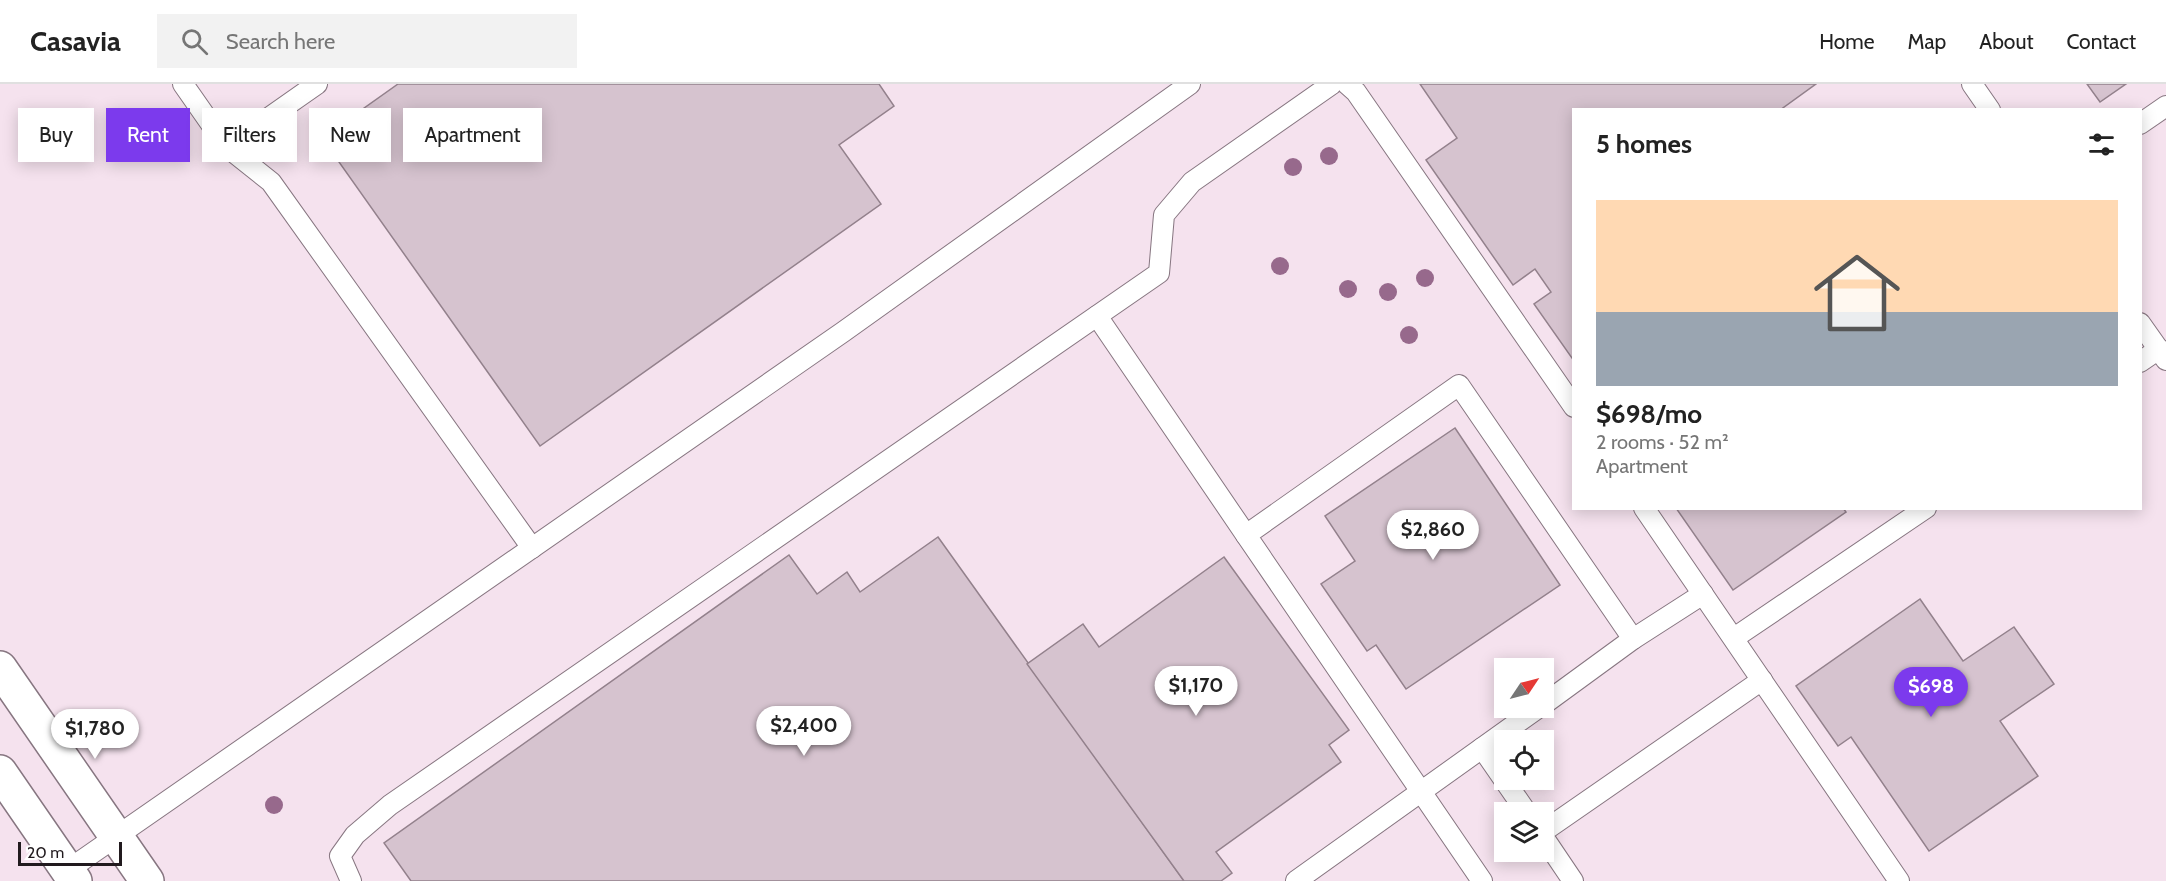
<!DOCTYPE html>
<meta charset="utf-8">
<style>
:root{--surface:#fff;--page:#f2f2f2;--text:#222;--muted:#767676;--line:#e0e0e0;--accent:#7c3aed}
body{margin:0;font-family:Cabin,sans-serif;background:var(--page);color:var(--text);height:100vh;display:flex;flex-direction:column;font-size:22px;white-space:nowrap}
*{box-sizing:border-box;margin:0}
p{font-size:20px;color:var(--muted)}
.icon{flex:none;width:33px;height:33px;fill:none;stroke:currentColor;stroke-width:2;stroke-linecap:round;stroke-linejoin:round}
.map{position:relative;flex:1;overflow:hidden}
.details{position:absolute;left:1572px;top:24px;width:570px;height:402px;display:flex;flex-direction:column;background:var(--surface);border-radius:0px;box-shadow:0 3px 15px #0003}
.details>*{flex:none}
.guide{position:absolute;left:18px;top:24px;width:570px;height:54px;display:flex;gap:12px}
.needle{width:39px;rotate:55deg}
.controls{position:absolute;left:1494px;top:574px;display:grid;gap:12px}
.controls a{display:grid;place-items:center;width:60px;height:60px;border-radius:0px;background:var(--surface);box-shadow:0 3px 15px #0003;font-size:30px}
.scale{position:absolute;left:18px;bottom:15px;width:104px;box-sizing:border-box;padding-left:6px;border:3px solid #211a1e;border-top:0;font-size:16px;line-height:21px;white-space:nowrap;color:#211a1e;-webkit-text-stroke:4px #fff;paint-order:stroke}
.price{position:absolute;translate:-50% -51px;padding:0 14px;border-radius:21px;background:#fff;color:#222;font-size:20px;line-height:39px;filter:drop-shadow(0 2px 3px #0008)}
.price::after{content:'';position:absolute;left:50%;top:36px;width:18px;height:14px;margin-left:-9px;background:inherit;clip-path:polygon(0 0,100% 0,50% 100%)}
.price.selected{background:var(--accent);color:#fff}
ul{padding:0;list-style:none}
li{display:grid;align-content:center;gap:12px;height:318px;padding:0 24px}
li span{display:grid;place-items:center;height:186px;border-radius:0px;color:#555}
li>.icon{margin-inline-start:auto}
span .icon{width:108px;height:108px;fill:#fffc;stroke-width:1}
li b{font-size:26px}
h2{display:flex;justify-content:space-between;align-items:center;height:72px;padding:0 24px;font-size:26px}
.tag{padding:0 21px;border-radius:0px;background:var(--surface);box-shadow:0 3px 15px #0003;font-size:21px;line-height:54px}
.tag.selected{background:var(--accent);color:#fff}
header{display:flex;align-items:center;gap:36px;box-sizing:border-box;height:84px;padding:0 30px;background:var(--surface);border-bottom:2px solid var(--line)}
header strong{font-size:28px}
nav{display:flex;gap:33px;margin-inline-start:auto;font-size:21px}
.search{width:420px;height:54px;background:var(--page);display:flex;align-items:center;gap:15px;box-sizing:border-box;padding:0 21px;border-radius:0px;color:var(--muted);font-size:22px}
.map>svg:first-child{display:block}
</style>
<header>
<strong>Casavia</strong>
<div class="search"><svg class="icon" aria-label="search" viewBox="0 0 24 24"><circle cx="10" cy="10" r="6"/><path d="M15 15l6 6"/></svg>Search here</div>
<nav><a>Home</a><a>Map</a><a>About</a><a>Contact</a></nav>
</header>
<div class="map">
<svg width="2166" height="797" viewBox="0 0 2166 797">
<rect width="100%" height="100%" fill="#f5e2ee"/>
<g fill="#d6c3cf" stroke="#93818c" stroke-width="1.5">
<polygon points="398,0 879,0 894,22 839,61 881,120 540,362 322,54"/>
<polygon points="1420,0 1816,0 1780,26 1574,26 1574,277 1534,220 1551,208 1535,185 1513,201 1426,76 1457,54"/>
<polygon points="2087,0 2126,0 2100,18"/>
<polygon points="1455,344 1560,501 1406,605 1376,561 1367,567 1321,500 1355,477 1325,432"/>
<polygon points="1676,424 1843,424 1846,428 1733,506"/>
<polygon points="938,453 1184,797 411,797 384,759 789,471 817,510 847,488 860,508"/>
<polygon points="1224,473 1349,646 1329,661 1341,678 1216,768 1232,789 1221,797 1184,797 1027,580 1083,540 1099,563"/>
<polygon points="1920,515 1963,577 2014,543 2054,600 2000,637 2038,692 1929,767 1851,653 1838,662 1796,602"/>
</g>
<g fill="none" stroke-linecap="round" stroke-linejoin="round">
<defs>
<g id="lane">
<polyline points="183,0 227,63 271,98 532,464"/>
<polyline points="1347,0 1356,8 1574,323"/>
<polyline points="1972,0 1990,26"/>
<polyline points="2140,40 2166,22"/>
<polyline points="227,63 317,0"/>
<polyline points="1097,232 1246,451"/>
<polyline points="2140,239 2166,276"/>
<polyline points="2140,278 2159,265"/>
<polyline points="1644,424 1899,797"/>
<polyline points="1734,554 1926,424"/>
<polyline points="1544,620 1633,555 1703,510"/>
<polyline points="1482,664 1527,729"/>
<polyline points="1544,747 1762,596"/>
<polyline points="1544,754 1573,797"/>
<polyline points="68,786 843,248 1190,0"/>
<polyline points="351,797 340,772 355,751 390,721 1159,189 1164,131 1192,98 1332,0"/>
<polyline points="1296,797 1538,624"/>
<polyline points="1482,797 1246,451 1459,301 1633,555"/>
</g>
<g id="secondary">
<polyline points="0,584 147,797"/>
<polyline points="0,688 75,797"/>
</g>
</defs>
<use href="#lane" stroke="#877681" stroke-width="22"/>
<use href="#secondary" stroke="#877681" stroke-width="36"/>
<use href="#lane" stroke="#fff" stroke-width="20"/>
<use href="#secondary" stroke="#fff" stroke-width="33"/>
</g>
<g fill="#97698c">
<circle cx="1329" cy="72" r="9"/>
<circle cx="1293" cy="83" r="9"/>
<circle cx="1280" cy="182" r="9"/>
<circle cx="1425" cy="194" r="9"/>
<circle cx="1348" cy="205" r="9"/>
<circle cx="1388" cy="208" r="9"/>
<circle cx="1409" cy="251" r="9"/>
<circle cx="274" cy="721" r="9"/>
</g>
</svg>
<div class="controls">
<a><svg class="needle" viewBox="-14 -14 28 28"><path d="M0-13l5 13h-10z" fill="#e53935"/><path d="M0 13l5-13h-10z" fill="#767676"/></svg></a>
<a><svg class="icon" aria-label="locate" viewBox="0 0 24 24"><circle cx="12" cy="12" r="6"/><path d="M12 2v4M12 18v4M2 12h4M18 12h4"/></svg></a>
<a><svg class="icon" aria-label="layers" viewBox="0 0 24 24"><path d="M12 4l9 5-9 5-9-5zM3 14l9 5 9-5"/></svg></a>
</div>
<div class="scale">20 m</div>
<b class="price" style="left:1433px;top:477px">$2,860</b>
<b class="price" style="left:1196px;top:633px">$1,170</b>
<b class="price selected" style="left:1931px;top:634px">$698</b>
<b class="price" style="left:804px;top:673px">$2,400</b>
<b class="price" style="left:95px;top:676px">$1,780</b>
<div class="guide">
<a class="tag">Buy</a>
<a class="tag selected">Rent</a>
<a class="tag">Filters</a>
<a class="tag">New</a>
<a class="tag">Apartment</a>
</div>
<section class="details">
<h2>5 homes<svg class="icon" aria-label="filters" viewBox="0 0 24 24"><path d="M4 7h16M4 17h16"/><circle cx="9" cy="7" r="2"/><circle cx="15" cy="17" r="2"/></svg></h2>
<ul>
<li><span style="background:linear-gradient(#ffd9b3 60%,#9aa5b1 0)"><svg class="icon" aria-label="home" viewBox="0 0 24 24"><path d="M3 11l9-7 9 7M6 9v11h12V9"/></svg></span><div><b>$698/mo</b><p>2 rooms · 52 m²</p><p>Apartment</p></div></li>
</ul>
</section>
</div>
